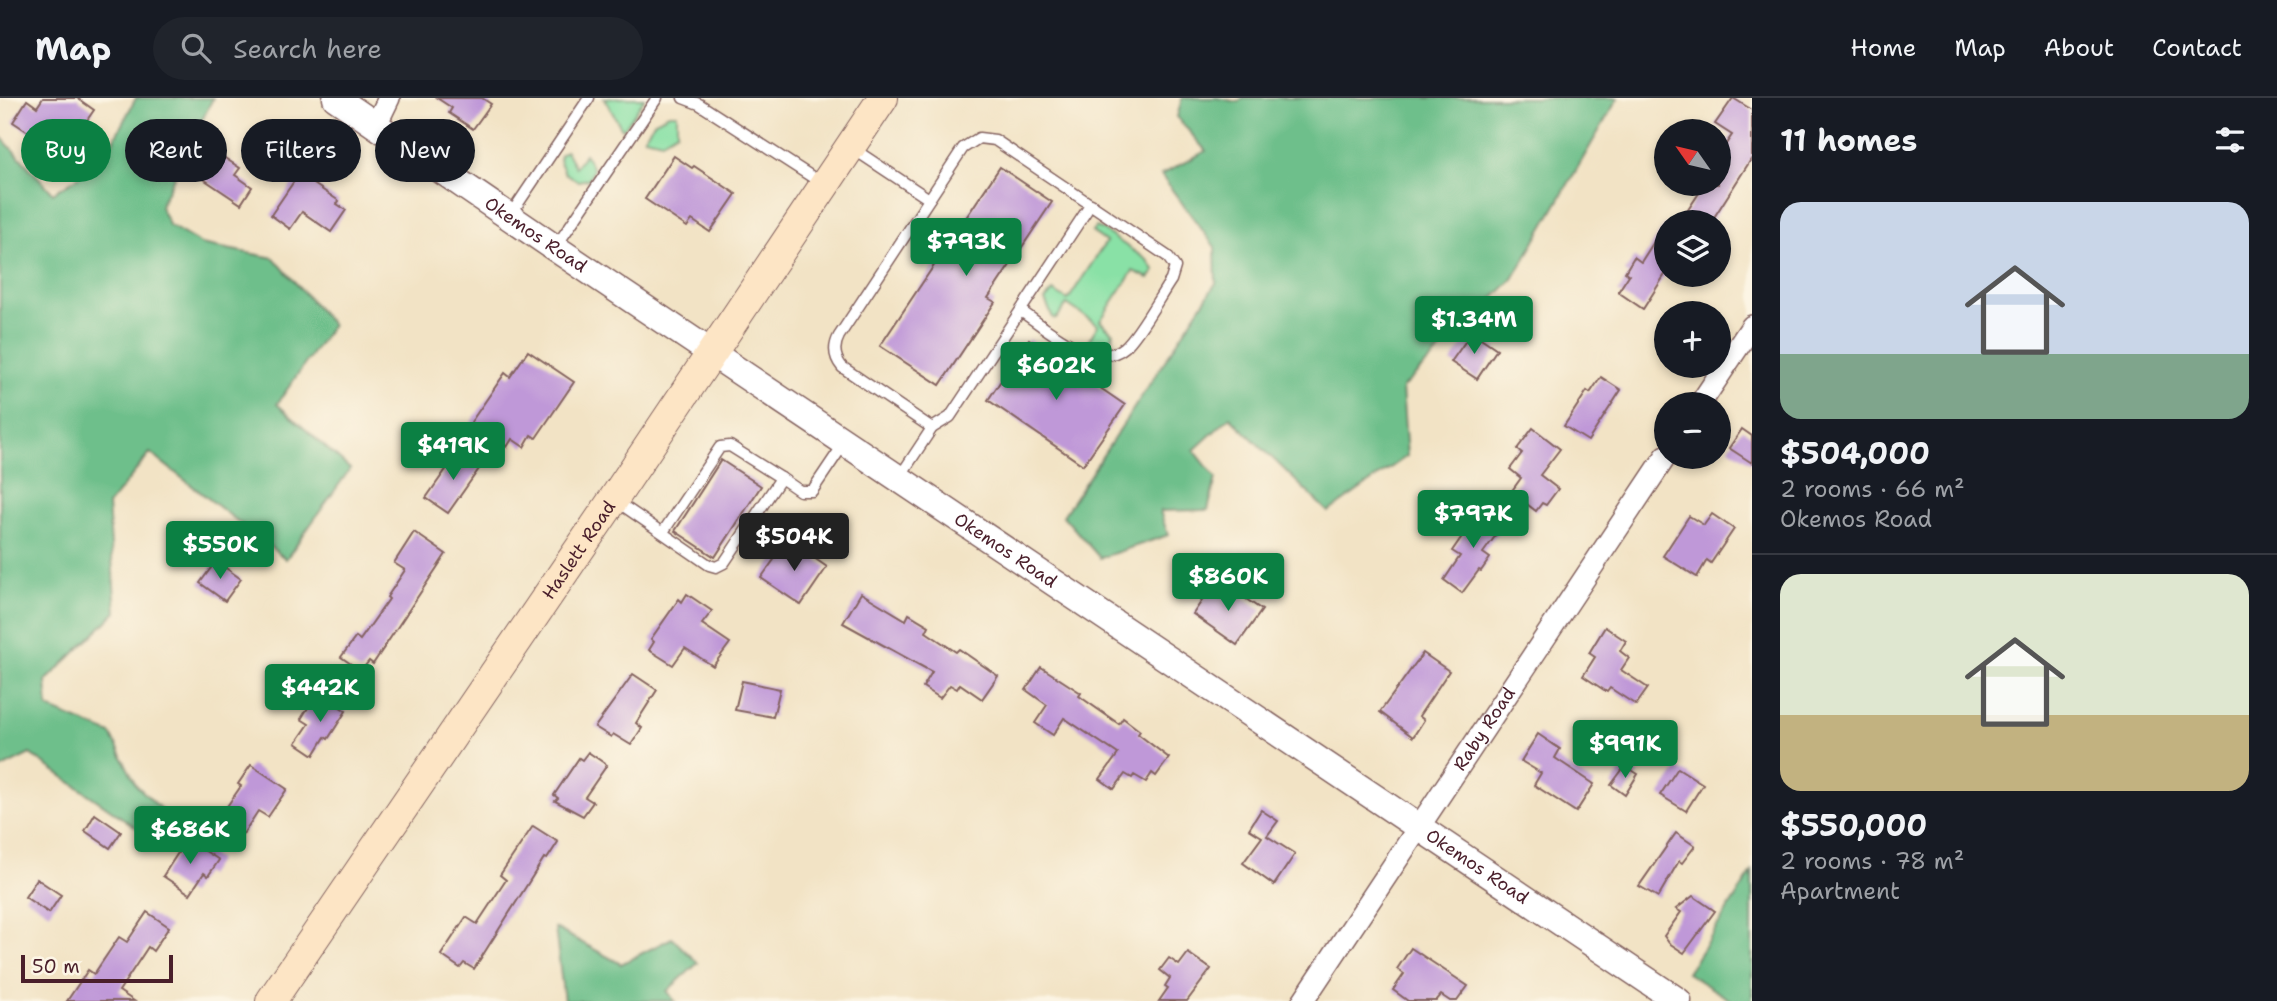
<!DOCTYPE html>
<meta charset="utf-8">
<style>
:root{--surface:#171b24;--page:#20242c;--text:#f1f3f6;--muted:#9ea1a6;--line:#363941;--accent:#0b8043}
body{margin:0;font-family:"Shantell Sans",sans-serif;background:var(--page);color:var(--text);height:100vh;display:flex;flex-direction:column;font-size:26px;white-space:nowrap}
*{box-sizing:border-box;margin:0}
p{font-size:23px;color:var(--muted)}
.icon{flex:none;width:38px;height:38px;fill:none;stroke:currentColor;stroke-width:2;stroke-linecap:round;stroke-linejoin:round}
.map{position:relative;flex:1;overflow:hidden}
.details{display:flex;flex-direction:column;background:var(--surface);width:525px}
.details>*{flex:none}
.guide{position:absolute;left:21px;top:21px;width:665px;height:63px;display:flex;gap:14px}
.needle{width:46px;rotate:304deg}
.controls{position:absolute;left:1654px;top:21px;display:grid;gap:14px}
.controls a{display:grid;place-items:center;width:77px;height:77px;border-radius:50%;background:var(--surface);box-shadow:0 4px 10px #0003;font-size:35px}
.scale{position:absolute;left:21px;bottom:18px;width:152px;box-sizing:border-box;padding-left:7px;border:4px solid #4a1f2b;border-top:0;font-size:19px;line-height:24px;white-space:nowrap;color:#4a1f2b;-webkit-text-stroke:5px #fcf5e5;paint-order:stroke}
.price{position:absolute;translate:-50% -60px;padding:0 16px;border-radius:7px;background:var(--accent);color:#fff;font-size:23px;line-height:46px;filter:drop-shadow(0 2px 4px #0008)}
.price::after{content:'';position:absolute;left:50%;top:42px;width:21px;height:16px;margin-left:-10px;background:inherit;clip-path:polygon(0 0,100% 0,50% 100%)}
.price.selected{background:#222;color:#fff}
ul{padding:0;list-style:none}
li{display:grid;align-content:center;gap:14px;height:371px;padding:0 28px}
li+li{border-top:2px solid var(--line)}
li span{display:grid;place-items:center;height:217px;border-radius:21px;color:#555}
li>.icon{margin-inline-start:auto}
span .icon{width:126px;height:126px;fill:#fffc;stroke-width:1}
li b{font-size:30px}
h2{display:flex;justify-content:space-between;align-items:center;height:84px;padding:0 28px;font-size:30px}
.tag{padding:0 24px;border-radius:32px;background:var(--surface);box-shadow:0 4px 10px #0003;font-size:24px;line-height:63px}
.tag.selected{background:var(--accent);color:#fff}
header{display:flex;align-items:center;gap:42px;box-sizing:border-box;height:98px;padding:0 35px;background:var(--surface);border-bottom:2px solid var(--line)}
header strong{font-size:33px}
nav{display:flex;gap:38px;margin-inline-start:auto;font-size:24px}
.search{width:490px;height:63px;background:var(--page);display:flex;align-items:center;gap:18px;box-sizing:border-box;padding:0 24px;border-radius:38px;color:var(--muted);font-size:26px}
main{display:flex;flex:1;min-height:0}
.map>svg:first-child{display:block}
</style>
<header>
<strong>Map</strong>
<div class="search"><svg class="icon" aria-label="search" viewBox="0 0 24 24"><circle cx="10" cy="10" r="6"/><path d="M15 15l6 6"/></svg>Search here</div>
<nav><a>Home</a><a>Map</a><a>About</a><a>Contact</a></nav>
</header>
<main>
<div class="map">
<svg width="1752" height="903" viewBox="0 0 1752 903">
<rect width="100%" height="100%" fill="#fcf5e5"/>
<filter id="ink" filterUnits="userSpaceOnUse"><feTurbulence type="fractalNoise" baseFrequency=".0143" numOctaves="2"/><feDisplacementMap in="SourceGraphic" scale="14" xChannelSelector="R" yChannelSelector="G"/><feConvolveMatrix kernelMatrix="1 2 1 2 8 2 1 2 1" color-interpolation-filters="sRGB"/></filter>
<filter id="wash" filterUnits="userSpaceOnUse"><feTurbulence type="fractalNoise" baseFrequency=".00686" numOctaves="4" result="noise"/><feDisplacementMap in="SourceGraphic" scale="28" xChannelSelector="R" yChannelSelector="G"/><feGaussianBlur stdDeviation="1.57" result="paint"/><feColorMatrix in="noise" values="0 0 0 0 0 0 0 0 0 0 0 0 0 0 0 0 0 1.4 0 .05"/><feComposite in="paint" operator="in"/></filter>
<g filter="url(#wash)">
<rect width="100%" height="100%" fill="#f2e3c5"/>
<g fill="#89e1a6" stroke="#6a8068" stroke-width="2">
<polygon points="604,0 644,0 644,1 625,29 622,31"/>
<polygon points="669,16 677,16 677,34 662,43 644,39 655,23"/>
<polygon points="566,53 575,69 585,56 593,71 589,81 578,83 565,75 559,62 560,57"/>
<polygon points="1096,129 1101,131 1147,162 1155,173 1149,180 1133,173 1100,223 1113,235 1112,242 1092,246 1089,242 1098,227 1067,206 1056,221 1053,220 1045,202 1053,193 1068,202 1106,144 1092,134"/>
</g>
<g fill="#6ebf8b" stroke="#5c6f5b" stroke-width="2">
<polygon points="136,0 213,0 160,108 169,127 201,146 274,160 332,227 277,306 350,371 286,461 150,355 108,407 116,514 46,583 48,610 111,636 136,687 170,720 156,743 30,656 0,671 0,38 53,95 102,64"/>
<polygon points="1182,0 1217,0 1238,4 1243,0 1618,0 1513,181 1402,290 1407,358 1328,414 1230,319 1194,352 1216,380 1208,412 1160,413 1168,437 1100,460 1063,418 1216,185 1215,149 1161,77 1206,53 1177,19"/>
<polygon points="1752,774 1752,903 1732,903 1687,875"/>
<polygon points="555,830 621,866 672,840 698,865 667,893 675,903 564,903"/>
</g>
<g id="blocks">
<g fill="#bf98d8">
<polygon points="43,0 77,0 94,12 85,25 82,22 60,55 13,24 27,2 37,9"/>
<polygon points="437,0 482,0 491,6 473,31 449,15 452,10"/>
<polygon points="1733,0 1752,12 1752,60 1711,124 1680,124 1705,86 1718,86 1719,56 1732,37 1715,26"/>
<polygon points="204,52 214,59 217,55 240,70 235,77 252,89 241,106 190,72"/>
<polygon points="674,58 692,70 694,68 736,96 710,134 692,122 687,129 645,101"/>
<polygon points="1000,69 1052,104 988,200 995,204 940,287 880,248"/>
<polygon points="299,76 339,103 337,106 346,112 331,134 302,114 290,131 271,117"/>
<polygon points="1666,125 1666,175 1643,211 1618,194 1629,177 1625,174 1634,159 1641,164"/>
<polygon points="1472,234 1497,251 1477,281 1451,264"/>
<polygon points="1029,241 1125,307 1083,367 988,302"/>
<polygon points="528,253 574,284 536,340 531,337 524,349 512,341 507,349 471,324 505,275 510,279"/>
<polygon points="1601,279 1621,292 1588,343 1564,328 1587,293 1590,295"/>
<polygon points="1533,330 1560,351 1540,377 1558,391 1546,407 1542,405 1536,413 1511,394 1521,380 1510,371 1522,355 1517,351"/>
<polygon points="1742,331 1752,338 1752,365 1729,350"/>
<polygon points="459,353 481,368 448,415 426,400"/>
<polygon points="721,362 761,388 715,459 675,433"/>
<polygon points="1481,411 1504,426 1483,455 1490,460 1481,473 1479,472 1462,495 1444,482 1460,458 1452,453"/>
<polygon points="1712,416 1734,431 1711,465 1707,462 1697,479 1663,458 1689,418 1704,427"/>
<polygon points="414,434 446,456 373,566 369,563 361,573 341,559 356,539 360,542 389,501 387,499 405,472 394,465"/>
<polygon points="788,442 827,469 801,507 761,480"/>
<polygon points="216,463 241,481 225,503 200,485"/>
<polygon points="1224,486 1262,512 1237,547 1193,516 1212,488 1219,493"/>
<polygon points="861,495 906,522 909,516 929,528 926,534 956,554 959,551 998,578 982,601 960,586 957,591 950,587 940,600 923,589 932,574 843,525"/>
<polygon points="687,496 712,513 702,526 730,545 713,568 685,550 673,567 649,552 654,544 651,541 679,501 682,504"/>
<polygon points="1605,529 1626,543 1620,553 1629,560 1621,572 1648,590 1636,607 1610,590 1607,594 1583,578 1595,559 1589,555"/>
<polygon points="1423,555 1449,573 1419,618 1424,622 1413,639 1380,614"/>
<polygon points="1041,569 1081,595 1079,598 1119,626 1123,620 1140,633 1138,636 1169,660 1156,678 1152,675 1146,684 1134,677 1132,680 1125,676 1114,691 1100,681 1118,656 1064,620 1053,637 1035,625 1047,607 1026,592"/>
<polygon points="633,576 657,592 636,625 642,630 631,647 613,636 611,639 595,629"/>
<polygon points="742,583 780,591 773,619 735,612"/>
<polygon points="324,598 346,613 328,641 325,639 314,657 296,645 309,626 301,621 311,605 317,609"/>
<polygon points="1538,636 1560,651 1555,660 1594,686 1576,714 1534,687 1541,675 1521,663"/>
<polygon points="588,654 607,667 585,699 593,704 583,718 555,703 558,700 554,697 579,660 582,662"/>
<polygon points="251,667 287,691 268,719 258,713 243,736 219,720 241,688 238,686"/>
<polygon points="1625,668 1638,676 1625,697 1611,687"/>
<polygon points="1678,670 1703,686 1686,713 1660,697"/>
<polygon points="1261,712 1278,723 1267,738 1295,756 1274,787 1243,765 1262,739 1249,731"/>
<polygon points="95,716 121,734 110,750 85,733"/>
<polygon points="533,728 558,744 547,761 544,760 474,871 464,865 460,870 441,857 466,819 477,826 506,782 500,777"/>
<polygon points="1676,735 1695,748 1682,765 1679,763 1658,799 1639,788"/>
<polygon points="187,741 219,762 208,778 204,775 190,796 163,778"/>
<polygon points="37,781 61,797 49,815 25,799"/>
<polygon points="1693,798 1715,813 1684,855 1669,845 1664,838 1681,814 1676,811"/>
<polygon points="147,814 169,829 153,853 148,849 119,893 134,903 67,903 88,872 94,876 119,839 127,844"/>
<polygon points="1411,850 1468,888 1457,903 1450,903 1441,897 1436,903 1408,903 1393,892 1404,876 1397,871"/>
<polygon points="1188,855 1211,871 1187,903 1159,903 1168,890 1165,888 1170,880 1160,872 1169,860 1179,867"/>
</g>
</g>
</g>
<g filter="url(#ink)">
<use href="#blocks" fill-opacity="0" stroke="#856461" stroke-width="2"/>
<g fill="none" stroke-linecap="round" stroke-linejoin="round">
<defs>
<g id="service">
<polyline points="683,0 699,6 823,86"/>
<polyline points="852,50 929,101"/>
<polyline points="509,119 589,0"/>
<polyline points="555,150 657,0"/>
<path d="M 932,330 L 842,269 C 834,259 833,249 839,238 L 963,50 L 979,40 L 995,42 L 1167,158 L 1175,169 L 1171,182 C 1160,198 1139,237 1125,249 C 1095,275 1046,230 1021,213"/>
<polyline points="899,380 932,330 950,319 1091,106"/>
<polyline points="616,403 709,467 716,469 724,465 781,380 800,393 812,393 845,344"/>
<polyline points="663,434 720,349 730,348 781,380"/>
</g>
<g id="minor">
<polyline points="376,27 389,0"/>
<polyline points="1700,306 1752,228"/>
<path id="s1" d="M 1303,903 L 1666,358"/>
</g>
<g id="tertiary">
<path id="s2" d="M 336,0 L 555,150 L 1678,903"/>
</g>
<g id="secondary">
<path id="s3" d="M 271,903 L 613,402 L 883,0"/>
</g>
</defs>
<use href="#service" stroke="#856461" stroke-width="13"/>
<use href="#minor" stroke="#856461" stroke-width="24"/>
<use href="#tertiary" stroke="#856461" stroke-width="29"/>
<use href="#secondary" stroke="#856461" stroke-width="32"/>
<use href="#service" stroke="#fff" stroke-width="10"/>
<use href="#minor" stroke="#fff" stroke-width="21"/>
<use href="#tertiary" stroke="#fff" stroke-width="26"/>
<use href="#secondary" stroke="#fde5c5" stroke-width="30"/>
</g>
</g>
<g text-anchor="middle" stroke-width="5" stroke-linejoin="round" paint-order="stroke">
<g font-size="18" fill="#4a1f2b" stroke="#fcf5e5">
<text dy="6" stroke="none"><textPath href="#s2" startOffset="242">Okemos Road</textPath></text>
<text dy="6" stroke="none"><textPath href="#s2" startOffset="808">Okemos Road</textPath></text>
<text dy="6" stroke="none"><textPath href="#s3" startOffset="546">Haslett Road</textPath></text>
<text dy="6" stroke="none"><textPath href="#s1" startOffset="327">Raby Road</textPath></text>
<text dy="6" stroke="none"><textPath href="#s2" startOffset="1376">Okemos Road</textPath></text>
</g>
</g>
</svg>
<div class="controls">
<a><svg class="needle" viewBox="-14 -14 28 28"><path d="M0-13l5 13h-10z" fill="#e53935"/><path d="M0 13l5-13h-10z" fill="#9ea1a6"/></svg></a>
<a><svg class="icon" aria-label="layers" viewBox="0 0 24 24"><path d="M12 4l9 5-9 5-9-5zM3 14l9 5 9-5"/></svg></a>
<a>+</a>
<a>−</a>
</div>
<div class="scale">50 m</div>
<b class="price" style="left:966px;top:180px">$793K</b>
<b class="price" style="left:1474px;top:258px">$1.34M</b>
<b class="price" style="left:1056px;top:304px">$602K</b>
<b class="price" style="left:453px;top:384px">$419K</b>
<b class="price" style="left:1473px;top:452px">$797K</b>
<b class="price selected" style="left:794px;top:475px">$504K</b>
<b class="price" style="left:220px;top:483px">$550K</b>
<b class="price" style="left:1228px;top:515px">$860K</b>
<b class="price" style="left:320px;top:626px">$442K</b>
<b class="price" style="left:1625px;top:682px">$991K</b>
<b class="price" style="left:190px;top:768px">$686K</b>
<div class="guide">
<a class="tag selected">Buy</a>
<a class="tag">Rent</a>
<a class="tag">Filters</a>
<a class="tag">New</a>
</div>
</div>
<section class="details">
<h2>11 homes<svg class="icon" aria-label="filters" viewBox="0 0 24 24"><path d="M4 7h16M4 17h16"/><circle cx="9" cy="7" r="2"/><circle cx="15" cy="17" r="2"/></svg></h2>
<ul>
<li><span style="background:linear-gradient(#c9d6e8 70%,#7fa58c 0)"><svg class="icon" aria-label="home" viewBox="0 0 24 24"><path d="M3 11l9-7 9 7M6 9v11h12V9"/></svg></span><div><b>$504,000</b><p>2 rooms · 66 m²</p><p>Okemos Road</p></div></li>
<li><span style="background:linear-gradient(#dfe7d0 65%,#c2b280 0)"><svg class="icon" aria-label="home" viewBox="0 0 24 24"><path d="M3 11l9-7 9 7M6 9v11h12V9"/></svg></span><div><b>$550,000</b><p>2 rooms · 78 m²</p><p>Apartment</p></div></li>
</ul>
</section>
</main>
